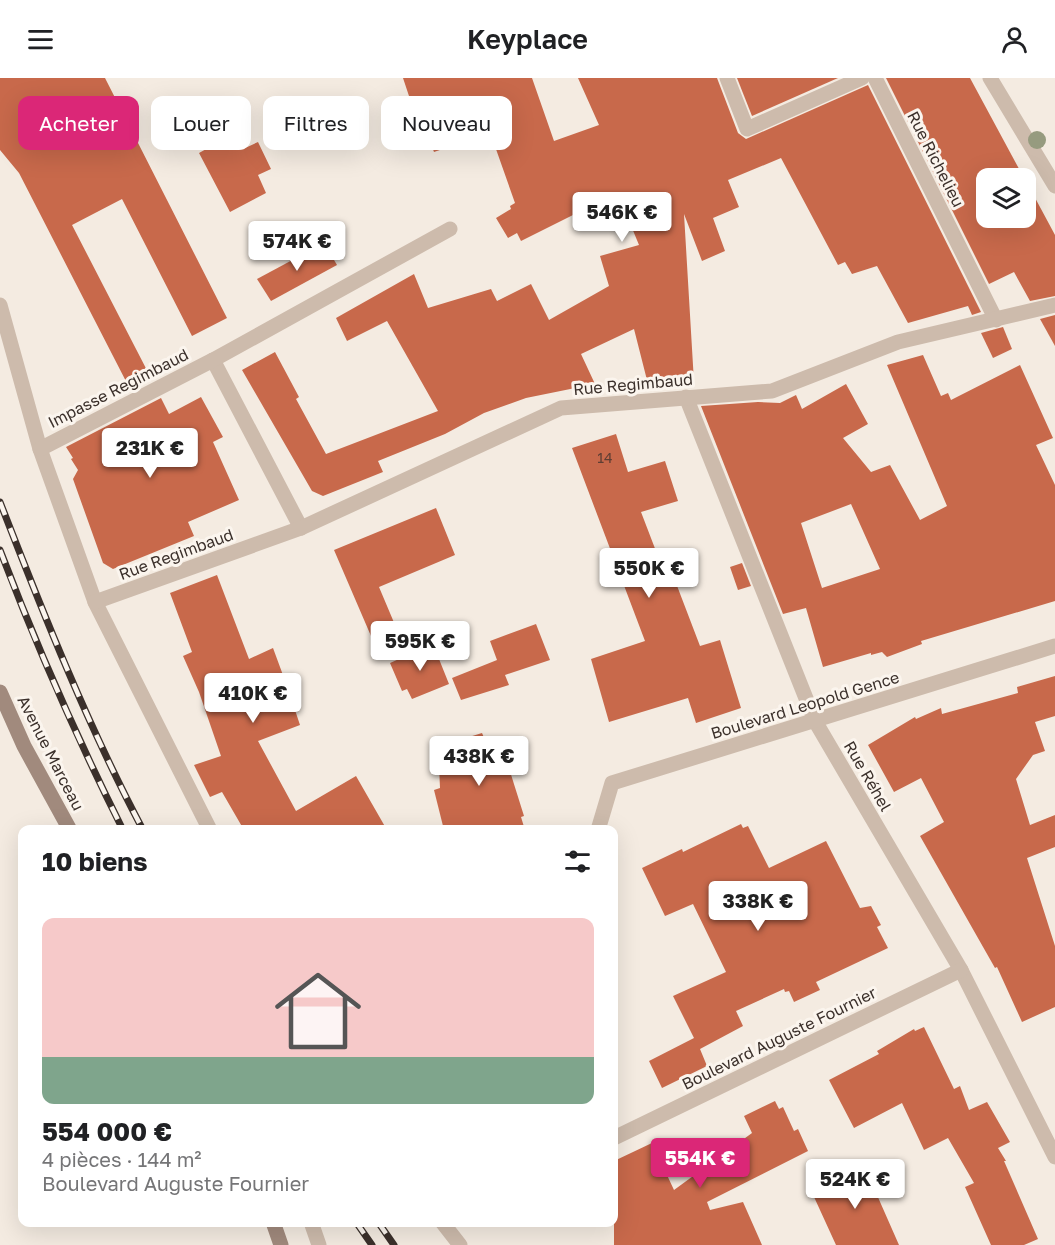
<!DOCTYPE html>
<html lang="fr">
<meta charset="utf-8">
<style>
:root{--surface:#fff;--page:#f2f2f2;--text:#202124;--muted:#757577;--accent:#db2777}
body{margin:0;font-family:"Golos Text",sans-serif;background:var(--page);color:var(--text);height:100vh;display:flex;flex-direction:column;font-size:22px;white-space:nowrap}
*{box-sizing:border-box;margin:0}
p{font-size:20px;color:var(--muted)}
.icon{flex:none;width:33px;height:33px;fill:none;stroke:currentColor;stroke-width:2;stroke-linecap:round;stroke-linejoin:round}
.map{position:relative;flex:1;overflow:hidden}
.sheet{position:absolute;left:18px;top:747px;width:600px;height:402px;display:flex;flex-direction:column;background:var(--surface);border-radius:12px;box-shadow:0 6px 24px #0002}
.sheet>*{flex:none}
.hud{position:absolute;left:18px;top:18px;width:600px;height:54px;display:flex;gap:12px}
.tools{position:absolute;left:976px;top:90px;display:grid;gap:12px}
.tools a{display:grid;place-items:center;width:60px;height:60px;border-radius:12px;background:var(--surface);box-shadow:0 6px 24px #0002;font-size:30px}
.price{position:absolute;translate:-50% -51px;padding:0 14px;border-radius:6px;background:#fff;color:#222;font-size:20px;line-height:39px;filter:drop-shadow(0 2px 3px #0008)}
.price::after{content:'';position:absolute;left:50%;top:36px;width:18px;height:14px;margin-left:-9px;background:inherit;clip-path:polygon(0 0,100% 0,50% 100%)}
.price.on{background:var(--accent);color:#fff}
ul{padding:0;list-style:none}
li{display:grid;align-content:center;gap:12px;height:318px;padding:0 24px}
li span{display:grid;place-items:center;height:186px;border-radius:12px;color:#555}
li>.icon{margin-inline-start:auto}
span .icon{width:108px;height:108px;fill:#fffc;stroke-width:1}
li b{font-size:26px}
h2{display:flex;justify-content:space-between;align-items:center;height:72px;padding:0 24px;font-size:26px}
.pill{padding:0 21px;border-radius:12px;background:var(--surface);box-shadow:0 6px 24px #0002;font-size:21px;line-height:54px}
.pill.on{background:var(--accent);color:#fff}
header{display:flex;justify-content:space-between;align-items:center;height:78px;padding:0 24px;background:var(--surface);font-size:27px;font-weight:600}
.map>svg:first-child{display:block}
</style>
<header><svg class="icon" aria-label="menu" viewBox="0 0 24 24"><path d="M4 6h16M4 12h16M4 18h16"/></svg>Keyplace<svg class="icon" aria-label="person" viewBox="0 0 24 24"><circle cx="12" cy="8" r="4"/><path d="M4 21q1-7 8-7t8 7"/></svg></header>
<div class="map">
<svg width="1055" height="1167" viewBox="0 0 1055 1167">
<rect width="100%" height="100%" fill="#f4ebe1"/>
<g fill="#c8694b" fill-rule="evenodd">
<polygon points="0,0 105,0 227,240 192,258 122,121 72,147 152,302 131,313 19,95 0,72"/>
<polygon points="403,0 532,0 554,63 599,47 578,0 717,0 738,55 746,61 868,7 981,234 972,237 968,228 908,245 877,188 852,196 845,184 838,187 781,80 728,102 739,129 713,140 725,173 702,183 684,136 694,304 648,306 634,251 581,276 595,306 526,320 484,335 445,356 378,383 383,394 323,418 312,413 242,292 275,274 299,319 296,321 326,376 438,333 387,243 347,263 336,240 414,196 428,230 491,211 497,223 531,206 549,242 609,208 600,178 639,167 620,121 607,126 605,121 521,163 517,155 508,160 496,140 511,131 510,128 515,125 491,57 488,58 487,56 434,74 421,40 417,42"/>
<polygon points="737,0 838,0 752,38"/>
<polygon points="886,0 970,0 1024,100 987,100 987,140 1026,140 1026,103 1055,157 1055,218 1030,223 1014,194 989,206"/>
<polygon points="235,55 243,71 258,64 271,91 258,97 266,115 230,134 199,75"/>
<polygon points="324,165 337,187 271,223 257,201"/>
<polygon points="1055,237 1055,268 1040,241"/>
<polygon points="1003,249 1012,271 993,280 981,255"/>
<path d="M 923,277 L 941,318 L 948,315 L 951,322 L 1020,287 L 1053,360 L 1036,367 L 1055,407 L 1055,523 L 921,563 L 922,566 L 887,579 L 882,574 L 871,577 L 871,575 L 823,589 L 806,530 L 783,536 L 701,328 L 758,324 L 780,325 L 796,317 L 802,331 L 846,306 L 868,346 L 843,360 L 871,394 L 890,387 L 920,442 L 947,428 L 887,287 ZM 851,426 L 880,491 L 822,510 L 801,445 Z"/>
<polygon points="201,319 223,359 213,364 239,422 188,444 194,458 113,491 103,485 73,401 78,392 71,381 73,380 66,369 161,320 169,336"/>
<polygon points="616,356 628,394 665,383 678,423 641,434 664,494 671,492 700,568 720,562 741,630 696,645 688,620 609,644 591,581 645,563 572,370"/>
<polygon points="436,430 455,477 379,509 398,554 374,565 334,472"/>
<polygon points="742,485 751,508 738,512 730,489"/>
<polygon points="217,497 249,581 273,570 287,608 300,647 258,663 296,733 356,698 387,752 244,752 222,714 210,719 194,687 221,678 199,614 183,578 192,574 170,515"/>
<polygon points="536,546 550,582 505,597 509,607 461,622 452,600 497,582 490,563"/>
<polygon points="433,566 449,606 412,621 407,611 402,613 390,585"/>
<polygon points="1055,598 1055,638 1035,644 1045,673 1033,677 1016,701 1030,747 1055,737 1055,769 1027,780 1055,868 1055,929 1022,944 997,889 995,890 920,758 944,744 921,700 894,714 868,667 915,639 916,641 941,630 942,636 1018,615 1017,609"/>
<polygon points="482,655 485,662 496,659 498,663 514,667 508,687 524,738 521,739 525,752 444,752 434,712 440,710 439,688 450,673 458,671 456,663"/>
<polygon points="741,746 743,750 748,748 769,790 826,763 860,830 871,828 881,847 877,849 888,870 816,904 820,912 794,924 789,913 785,914 784,911 736,933 743,948 700,971 707,988 662,1010 649,983 694,960 673,918 726,894 693,826 665,838 642,790 682,771 683,774"/>
<polygon points="924,949 954,1011 960,1008 969,1032 987,1024 1010,1064 998,1070 1006,1083 1004,1083 1038,1161 1024,1167 991,1167 965,1109 974,1105 948,1060 924,1072 902,1025 854,1050 829,1002 879,976 877,973 914,951 915,953"/>
<polygon points="775,1023 779,1031 783,1029 794,1053 798,1051 808,1073 707,1124 710,1132 743,1124 762,1167 614,1167 614,1083 652,1065 674,1112 752,1055 744,1038"/>
<polygon points="876,1092 888,1114 877,1117 899,1167 836,1167 809,1108"/>
</g>
<g fill="none" stroke-linecap="round" stroke-linejoin="round">
<g stroke="#cdbbac" stroke-width="15">
<polyline points="727,0 747,51 862,0"/>
<polyline points="875,0 996,242"/>
<polyline points="990,0 1055,108"/>
<polyline points="0,227 40,371 95,524 210,752"/>
<polyline points="213,282 301,450"/>
<polyline points="686,319 815,643 961,892 1055,1079"/>
<polyline points="40,371 213,282 450,151"/>
<polyline points="95,524 301,450 561,330 772,313 898,264 1055,227"/>
<polyline points="598,752 612,705 1055,568"/>
<polyline points="614,1060 961,892"/>
<polyline points="311,1144 319,1167"/>
<polyline points="442,1144 460,1167"/>
</g>
<g stroke="#a18a7d" stroke-width="15">
<polyline points="0,614 24,668 70,752"/>
<polyline points="273,1144 281,1167"/>
</g>
<defs>
<g id="rail">
<path d="M 0,424 C 43,535 87,646 143,752"/>
<path d="M 0,472 C 36,567 77,660 123,752"/>
<polyline points="356,1144 372,1167"/>
<polyline points="378,1144 394,1167"/>
</g>
</defs>
<use href="#rail" stroke="#3b302b" stroke-width="7"/>
<use href="#rail" stroke="#fbf5ee" stroke-width="4.5" stroke-dasharray="14" stroke-linecap="butt"/>
</g>
<circle fill="#969b7f" cx="1037" cy="62" r="9"/>
<g text-anchor="middle" stroke-width="6" stroke-linejoin="round" paint-order="stroke">
<g font-size="14" fill="#5e3e33">
<text x="605" y="385">14</text>
</g>
<g font-size="16" fill="#3b302b" stroke="#fbf5ee">
<text transform="translate(936 81) rotate(63)" y="6">Rue Richelieu</text>
<text transform="translate(633 306) rotate(-5)" y="6">Rue Regimbaud</text>
<text transform="translate(118 310) rotate(-27)" y="6">Impasse Regimbaud</text>
<text transform="translate(176 476) rotate(-20)" y="6">Rue Regimbaud</text>
<text transform="translate(805 627) rotate(-17)" y="6">Boulevard Leopold Gence</text>
<text transform="translate(51 675) rotate(63)" y="6">Avenue Marceau</text>
<text transform="translate(868 698) rotate(60)" y="6">Rue Réhel</text>
<text transform="translate(779 960) rotate(-26)" y="6">Boulevard Auguste Fournier</text>
</g>
</g>
</svg>
<div class="tools">
<a><svg class="icon" aria-label="layers" viewBox="0 0 24 24"><path d="M12 4l9 5-9 5-9-5zM3 14l9 5 9-5"/></svg></a>
</div>
<b class="price" style="left:622px;top:165px">546K €</b>
<b class="price" style="left:297px;top:194px">574K €</b>
<b class="price" style="left:150px;top:401px">231K €</b>
<b class="price" style="left:649px;top:521px">550K €</b>
<b class="price" style="left:420px;top:594px">595K €</b>
<b class="price" style="left:253px;top:646px">410K €</b>
<b class="price" style="left:479px;top:709px">438K €</b>
<b class="price" style="left:758px;top:854px">338K €</b>
<b class="price on" style="left:700px;top:1111px">554K €</b>
<b class="price" style="left:855px;top:1132px">524K €</b>
<div class="hud">
<a class="pill on">Acheter</a>
<a class="pill">Louer</a>
<a class="pill">Filtres</a>
<a class="pill">Nouveau</a>
</div>
<section class="sheet">
<h2>10 biens<svg class="icon" aria-label="filters" viewBox="0 0 24 24"><path d="M4 7h16M4 17h16"/><circle cx="9" cy="7" r="2"/><circle cx="15" cy="17" r="2"/></svg></h2>
<ul>
<li><span style="background:linear-gradient(#f6c9c9 75%,#7fa58c 0)"><svg class="icon" aria-label="home" viewBox="0 0 24 24"><path d="M3 11l9-7 9 7M6 9v11h12V9"/></svg></span><div><b>554 000 €</b><p>4 pièces · 144 m²</p><p>Boulevard Auguste Fournier</p></div></li>
</ul>
</section>
</div>
